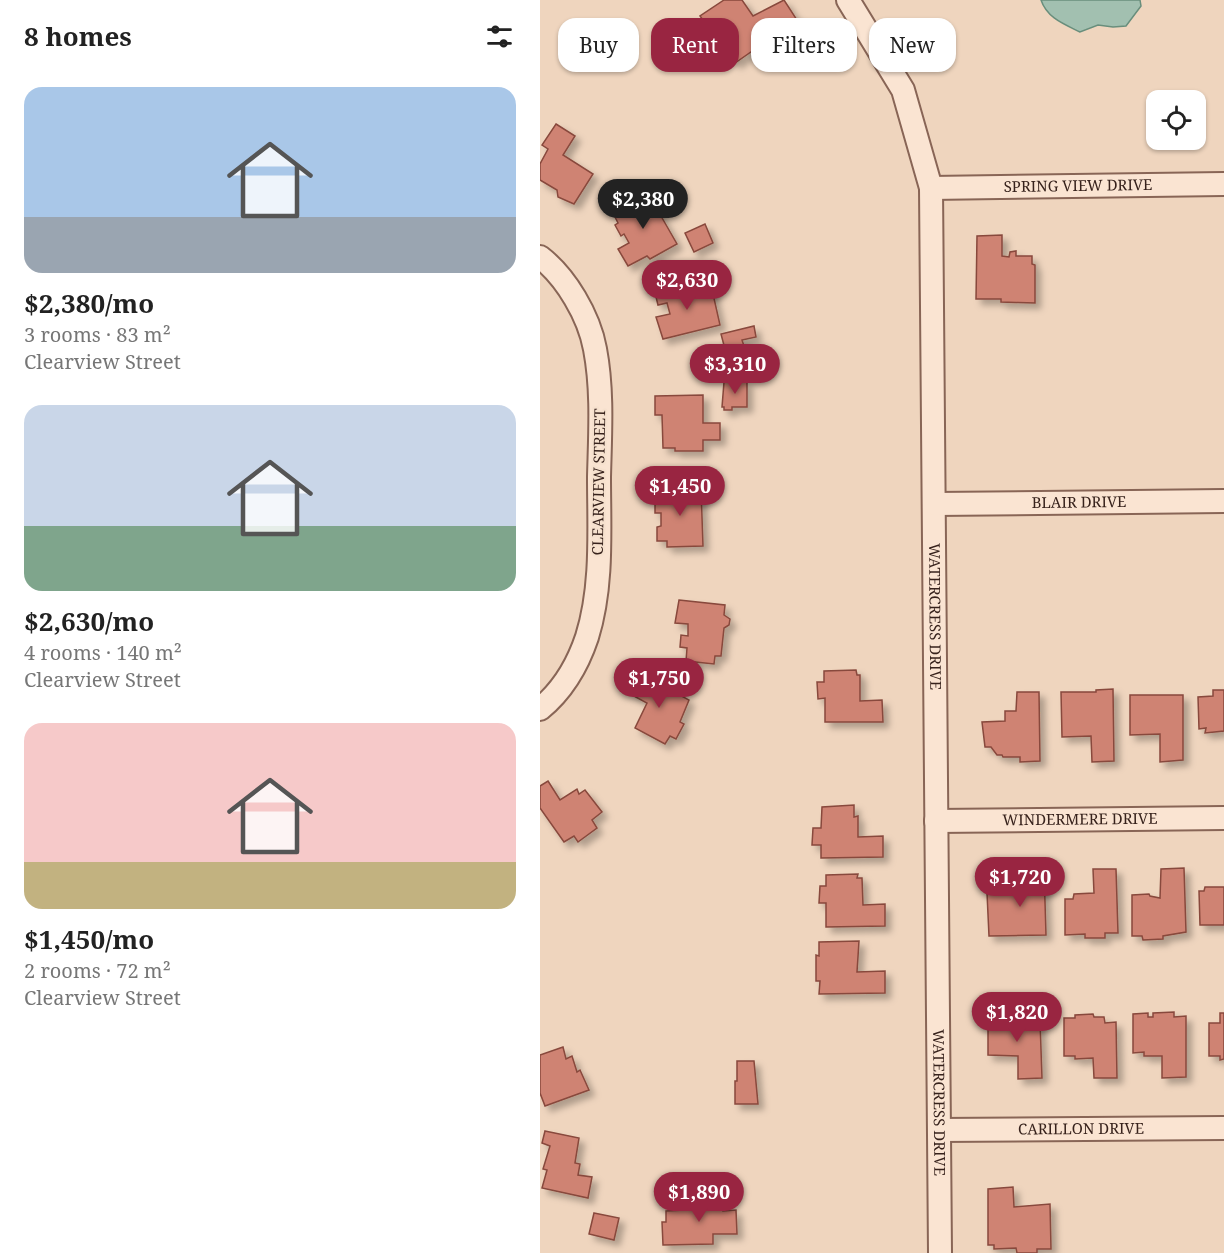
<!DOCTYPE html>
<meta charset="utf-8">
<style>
:root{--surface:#fff;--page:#f2f2f2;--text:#222;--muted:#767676;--accent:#992541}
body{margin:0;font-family:"Noto Serif",serif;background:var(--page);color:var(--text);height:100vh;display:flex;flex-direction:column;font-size:22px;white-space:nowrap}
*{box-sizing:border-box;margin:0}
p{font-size:20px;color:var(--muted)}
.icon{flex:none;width:33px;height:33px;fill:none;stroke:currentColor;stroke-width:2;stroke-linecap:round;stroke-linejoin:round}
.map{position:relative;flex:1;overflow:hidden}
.sheet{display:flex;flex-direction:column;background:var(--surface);width:540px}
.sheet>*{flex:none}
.hud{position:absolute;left:18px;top:18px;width:570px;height:54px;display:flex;gap:12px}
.controls{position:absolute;left:606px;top:90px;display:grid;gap:12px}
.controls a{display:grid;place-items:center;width:60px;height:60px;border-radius:12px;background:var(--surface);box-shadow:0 2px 4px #0004;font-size:30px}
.price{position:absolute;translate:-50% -51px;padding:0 14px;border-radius:21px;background:var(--accent);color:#fff;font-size:20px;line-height:39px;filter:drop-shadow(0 2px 3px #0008)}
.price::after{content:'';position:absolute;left:50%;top:36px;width:18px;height:14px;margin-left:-9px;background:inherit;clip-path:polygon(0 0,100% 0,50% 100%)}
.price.selected{background:#222;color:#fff}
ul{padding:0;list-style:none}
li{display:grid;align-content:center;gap:12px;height:318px;padding:0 24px}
li span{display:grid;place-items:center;height:186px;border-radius:18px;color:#555}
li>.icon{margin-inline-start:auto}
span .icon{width:108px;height:108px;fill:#fffc;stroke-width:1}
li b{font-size:26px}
h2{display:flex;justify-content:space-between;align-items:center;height:72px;padding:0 24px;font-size:26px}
.pill{padding:0 21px;border-radius:18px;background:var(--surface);box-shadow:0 2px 4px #0004;font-size:21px;line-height:54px}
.pill.selected{background:var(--accent);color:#fff}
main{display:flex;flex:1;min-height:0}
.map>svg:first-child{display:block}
</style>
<main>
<section class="sheet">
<h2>8 homes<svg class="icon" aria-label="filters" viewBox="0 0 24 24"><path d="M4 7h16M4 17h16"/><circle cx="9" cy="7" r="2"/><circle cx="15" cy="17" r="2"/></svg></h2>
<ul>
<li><span style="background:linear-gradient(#a9c7e8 70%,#9aa5b1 0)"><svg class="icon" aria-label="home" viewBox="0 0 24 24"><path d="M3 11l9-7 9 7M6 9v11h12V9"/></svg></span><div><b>$2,380/mo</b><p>3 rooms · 83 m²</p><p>Clearview Street</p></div></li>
<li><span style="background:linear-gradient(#c9d6e8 65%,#7fa58c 0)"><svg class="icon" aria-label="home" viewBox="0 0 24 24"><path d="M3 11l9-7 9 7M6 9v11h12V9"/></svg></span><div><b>$2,630/mo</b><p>4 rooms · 140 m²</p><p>Clearview Street</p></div></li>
<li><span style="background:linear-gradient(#f6c9c9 75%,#c2b280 0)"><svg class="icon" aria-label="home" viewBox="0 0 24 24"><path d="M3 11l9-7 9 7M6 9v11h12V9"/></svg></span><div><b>$1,450/mo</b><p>2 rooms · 72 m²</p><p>Clearview Street</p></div></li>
</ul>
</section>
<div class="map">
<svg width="684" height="1253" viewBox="0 0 684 1253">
<defs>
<filter id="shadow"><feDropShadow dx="5.5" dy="5.5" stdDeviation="3" flood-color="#0004"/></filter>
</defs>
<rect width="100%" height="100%" fill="#efd5be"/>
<path fill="#a2c0b0" stroke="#698e7c" stroke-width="1.5" d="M 501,0 L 600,0 L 601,6 L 586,26 L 573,27 L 558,25 L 540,32 C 524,24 507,18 501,0 Z"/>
<g fill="#cf8373" stroke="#88483c" stroke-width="1.5" filter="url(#shadow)">
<polygon points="184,0 202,0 213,16 244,0 257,20 195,63 186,52 179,56 163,28 166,24 160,16"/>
<polygon points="16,124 35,136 23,155 53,174 34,204 18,197 17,190 0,180 0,164 8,149 2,145"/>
<polygon points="106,190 137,244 110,259 107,256 88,266 78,249 89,243 84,234 81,236 75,225 78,223 75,217 88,209 84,202"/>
<polygon points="165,224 173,243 154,252 145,233"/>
<polygon points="462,235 462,256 469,257 470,252 476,251 476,256 492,256 492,264 495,265 495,303 461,302 461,299 436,299 437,236"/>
<polygon points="148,285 149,291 171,285 180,325 123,339 116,317 130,314 127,303 118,305 115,293"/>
<polygon points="214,326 216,337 202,340 205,349 186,353 181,334"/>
<polygon points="207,381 207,407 192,407 192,410 184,410 184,407 182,407 184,382"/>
<polygon points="163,395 163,423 180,423 180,440 163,440 163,451 135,451 135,448 123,448 122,415 115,415 115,396"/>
<polygon points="161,488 163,546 127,547 127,541 117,541 117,527 121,526 121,513 115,513 115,496 117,495 117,489"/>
<polygon points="139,600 185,605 184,615 190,619 189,625 184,628 181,656 175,656 174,664 146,661 147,648 140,647 141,635 148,636 148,624 135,623"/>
<polygon points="316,670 317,675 320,675 320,701 342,700 343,722 285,722 285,698 278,699 277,682 284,682 284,671"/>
<polygon points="100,673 149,700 140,722 144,724 136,739 130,736 125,744 95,728 107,703 90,694"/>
<polygon points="573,689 574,761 552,762 551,736 522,737 521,692 556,692 556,690"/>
<polygon points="673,690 684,690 684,731 665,733 666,728 659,729 658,697 673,696"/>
<polygon points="477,692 499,692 500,761 480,762 480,757 463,757 462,755 457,755 451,747 445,747 442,722 465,721 465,711 476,711"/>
<polygon points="590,695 643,695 643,760 620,762 620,734 590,735"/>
<polygon points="8,781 20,800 37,789 39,794 45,790 62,812 52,820 57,828 38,842 34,836 24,842 0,808 0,786"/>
<polygon points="314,805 314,817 318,816 318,837 343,836 343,857 281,858 281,845 272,845 273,828 281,828 282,807"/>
<polygon points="504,868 506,935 449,936 447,893 482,892 482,869"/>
<polygon points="644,868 646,932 623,936 623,939 603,940 602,936 592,936 592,895 609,894 610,896 620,898 621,869"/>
<polygon points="553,869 576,869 578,933 565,933 565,938 545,938 545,934 525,935 525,899 533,899 534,894 554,893"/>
<polygon points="318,874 317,878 322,878 323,905 345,904 345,926 286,927 286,903 279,903 280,886 286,886 286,875"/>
<polygon points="665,887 684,887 684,925 660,925 659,891 664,891"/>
<polygon points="319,941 317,972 345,971 345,993 279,994 280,981 276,981 276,955 279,956 279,942"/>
<polygon points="634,1012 634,1017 646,1016 646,1077 622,1078 622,1056 604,1056 604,1052 593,1053 593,1014 608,1013 608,1017 613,1017 613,1013"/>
<polygon points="680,1013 684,1013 684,1059 680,1060 680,1056 669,1056 669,1023 680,1023"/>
<polygon points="553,1014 554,1017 564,1017 565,1023 576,1022 577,1078 554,1078 553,1058 535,1059 535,1056 524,1056 524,1018 535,1018 535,1015"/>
<polygon points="448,1015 484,1015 489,1021 500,1021 502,1078 478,1079 478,1056 448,1055"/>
<polygon points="23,1047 26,1059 32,1056 37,1072 40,1070 49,1090 5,1106 0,1093 0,1055"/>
<polygon points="197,1061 214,1061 218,1104 195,1104 195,1081 197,1081"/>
<polygon points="5,1131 39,1138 35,1163 40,1164 38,1175 52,1177 48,1198 2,1188 7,1170 3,1169 10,1146 2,1143"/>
<polygon points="473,1187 474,1207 510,1204 511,1249 497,1249 497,1253 477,1253 476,1248 454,1249 454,1245 448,1245 448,1189"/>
<polygon points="183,1193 183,1211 196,1210 197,1234 173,1234 173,1244 123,1245 122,1222 126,1222 126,1211 161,1209 161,1194"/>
<polygon points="54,1213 79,1218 74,1240 49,1234"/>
</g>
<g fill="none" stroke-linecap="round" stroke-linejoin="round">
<defs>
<g id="minor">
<path id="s1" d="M 308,0 L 363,90 L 391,188 L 400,1253"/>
<path id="s2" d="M 391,188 L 684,184"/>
<path d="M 0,257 C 26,277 49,316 55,349 C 63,391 60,435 59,477 C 59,529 63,586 47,637 C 38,664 22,691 0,709"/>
<path id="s3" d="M 395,504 L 684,501"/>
<path id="s4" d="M 396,821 L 684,818"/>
<path id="s5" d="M 399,1130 L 684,1128"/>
</g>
</defs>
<use href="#minor" stroke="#886556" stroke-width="26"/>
<use href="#minor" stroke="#fae4d2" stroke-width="22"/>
</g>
<g text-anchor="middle" stroke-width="4.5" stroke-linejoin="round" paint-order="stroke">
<g font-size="15" fill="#37221c" stroke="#f6e1ce">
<text dy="5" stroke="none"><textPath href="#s2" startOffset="147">SPRING VIEW DRIVE</textPath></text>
<text transform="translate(59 482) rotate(-89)" y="5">CLEARVIEW STREET</text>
<text dy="5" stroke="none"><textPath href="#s3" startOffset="144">BLAIR DRIVE</textPath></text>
<text dy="5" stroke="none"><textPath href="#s1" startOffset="636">WATERCRESS DRIVE</textPath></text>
<text dy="5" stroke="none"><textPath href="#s4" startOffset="144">WINDERMERE DRIVE</textPath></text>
<text dy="5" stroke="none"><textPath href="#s1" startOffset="1122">WATERCRESS DRIVE</textPath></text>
<text dy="5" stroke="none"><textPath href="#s5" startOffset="142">CARILLON DRIVE</textPath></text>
</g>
</g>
</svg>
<div class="controls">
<a><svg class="icon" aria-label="locate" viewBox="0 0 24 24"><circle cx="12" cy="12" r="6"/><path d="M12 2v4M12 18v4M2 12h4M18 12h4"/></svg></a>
</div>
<b class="price selected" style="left:103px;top:230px">$2,380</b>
<b class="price" style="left:147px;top:311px">$2,630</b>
<b class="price" style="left:195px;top:395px">$3,310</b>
<b class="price" style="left:140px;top:517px">$1,450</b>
<b class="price" style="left:119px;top:709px">$1,750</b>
<b class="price" style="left:480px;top:908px">$1,720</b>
<b class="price" style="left:477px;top:1043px">$1,820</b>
<b class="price" style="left:159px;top:1223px">$1,890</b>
<div class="hud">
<a class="pill">Buy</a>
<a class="pill selected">Rent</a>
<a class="pill">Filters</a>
<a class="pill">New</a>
</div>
</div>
</main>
